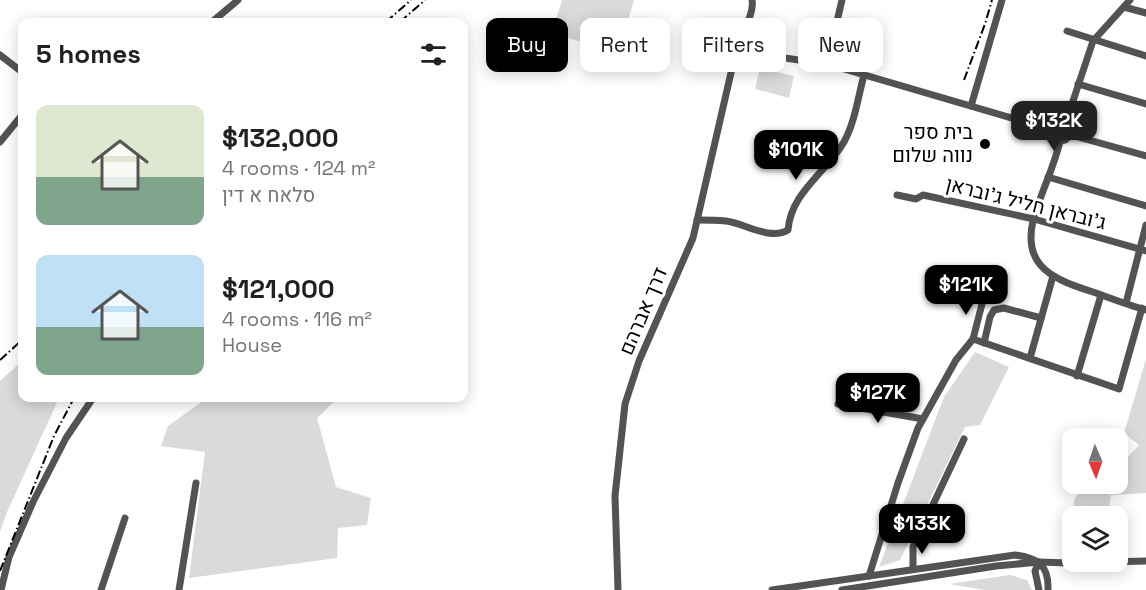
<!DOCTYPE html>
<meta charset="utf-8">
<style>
:root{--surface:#fff;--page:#f2f2f2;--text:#202124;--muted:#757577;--accent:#000}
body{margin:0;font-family:"Space Grotesk",Heebo,sans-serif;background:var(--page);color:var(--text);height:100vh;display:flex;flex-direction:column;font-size:22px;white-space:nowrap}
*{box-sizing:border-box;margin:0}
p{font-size:20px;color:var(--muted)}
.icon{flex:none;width:33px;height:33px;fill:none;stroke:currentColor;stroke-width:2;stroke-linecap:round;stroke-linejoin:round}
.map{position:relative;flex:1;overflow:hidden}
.panel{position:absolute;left:18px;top:18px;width:450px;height:384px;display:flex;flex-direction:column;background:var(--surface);border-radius:12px;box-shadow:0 3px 15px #0003}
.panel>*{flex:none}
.guide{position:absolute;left:486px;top:18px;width:570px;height:54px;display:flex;gap:12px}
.needle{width:39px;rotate:178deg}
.fabs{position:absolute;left:1062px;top:428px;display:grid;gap:12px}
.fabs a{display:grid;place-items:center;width:66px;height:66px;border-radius:12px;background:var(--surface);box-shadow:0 3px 15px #0003;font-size:30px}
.price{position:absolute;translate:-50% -51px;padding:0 14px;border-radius:12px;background:var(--accent);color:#fff;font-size:20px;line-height:39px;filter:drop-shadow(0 2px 3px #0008)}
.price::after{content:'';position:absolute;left:50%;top:36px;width:18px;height:14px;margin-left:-9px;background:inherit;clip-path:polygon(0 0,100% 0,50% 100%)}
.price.current{background:#222;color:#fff}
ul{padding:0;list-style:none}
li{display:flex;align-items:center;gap:18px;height:150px;padding:0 18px}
li span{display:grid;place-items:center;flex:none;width:168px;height:120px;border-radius:12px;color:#555}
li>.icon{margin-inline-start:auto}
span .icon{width:72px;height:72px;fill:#fffc;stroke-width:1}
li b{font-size:26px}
h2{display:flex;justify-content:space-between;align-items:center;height:72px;padding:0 18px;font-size:26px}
.chip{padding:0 21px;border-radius:12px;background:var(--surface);box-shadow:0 3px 15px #0003;font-size:21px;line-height:54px}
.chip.current{background:var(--accent);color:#fff}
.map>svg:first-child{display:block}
</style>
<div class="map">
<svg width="1146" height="590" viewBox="0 0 1146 590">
<rect width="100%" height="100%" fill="#fff"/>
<g fill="#dadada">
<polygon points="562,0 634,0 618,53 552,33"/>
<polygon points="760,68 794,76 789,98 755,89"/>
<polygon points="975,352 1009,367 980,425 965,427 900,560 879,567 944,397"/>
<polygon points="1146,359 1146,493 1111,495 1108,516 1073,516 1074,500 1085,483 1118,483 1118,458 1127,458 1139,445 1124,433"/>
<polygon points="22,361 22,398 59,398 7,512 0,532 0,381"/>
<polygon points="207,398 338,398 317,418 336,487 371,498 367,525 338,528 337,558 189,578 205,452 161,446 168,426"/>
<polygon points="1010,575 1027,580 1032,590 985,590 949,584"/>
</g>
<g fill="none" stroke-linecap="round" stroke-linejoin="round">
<g stroke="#535353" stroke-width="7">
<polyline points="1124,7 1146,13"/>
<polyline points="212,22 238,0"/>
<polyline points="1067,31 1146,56"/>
<polyline points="736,51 827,64 1053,130"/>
<polyline points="0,55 22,72"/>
<polyline points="827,64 842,0"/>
<polyline points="1078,84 1146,104"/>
<polyline points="971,106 1002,0"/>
<polyline points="1065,125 1093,41 1130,0"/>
<polyline points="1053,130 1053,136 1059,141 1065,140 1071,135"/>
<polyline points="1053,130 1057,125 1063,124 1068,127 1071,135"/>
<polyline points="1071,135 1146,156"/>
<path d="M 1060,141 C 1054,168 1040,194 1033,221 C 1022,268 1056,280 1093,292 C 1110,298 1128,305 1146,310"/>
<polyline points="0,142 22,115"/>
<polyline points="1048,177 1146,206"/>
<polyline points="897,195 916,199 923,195 1034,219 1146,251"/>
<path d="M 697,220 C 706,220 716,220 726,221 C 744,223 770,241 788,230 C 791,192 826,173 844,142 C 855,122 858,97 864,75"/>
<polyline points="1126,303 1146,225"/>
<polyline points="973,339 1119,389 1142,308"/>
<polyline points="984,343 990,317 994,310 1004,308 1041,318"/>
<polyline points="1030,358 1053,276"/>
<polyline points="1077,376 1101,295"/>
<polyline points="838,404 923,419"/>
<polyline points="1039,562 1035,571 1039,590"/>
<polyline points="913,569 913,547 964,439"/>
<polyline points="869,576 898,483 918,428 956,360 973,339 983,300"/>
<polyline points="1,590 9,557 33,502 66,438 93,398"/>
<polyline points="101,590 125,518"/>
<polyline points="179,590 196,483"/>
<path d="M 618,590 L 615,496 L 625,404 L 639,361 L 693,238 L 736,51 C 740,37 755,13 752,0"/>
<path d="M 772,590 L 1015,555 C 1038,558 1049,565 1048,590"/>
<polyline points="842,590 996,566 1039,562 1069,563 1146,561"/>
</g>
<g stroke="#000" stroke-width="2" stroke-dasharray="9 3 1.5 3" stroke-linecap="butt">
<polyline points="386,22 411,0"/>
<polyline points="400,22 425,0"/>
<polyline points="964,80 985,24 992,0"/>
<polyline points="0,360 22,340"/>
<polyline points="0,571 54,436 74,398"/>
</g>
</g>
<circle fill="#000" stroke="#fff" stroke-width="2" cx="985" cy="144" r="6"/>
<g text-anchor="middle" stroke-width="6" stroke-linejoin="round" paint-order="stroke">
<g font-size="20" fill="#000" stroke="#fff" text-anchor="end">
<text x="973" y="139">בית ספר<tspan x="973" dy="23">נווה שלום</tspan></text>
</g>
<g font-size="20" fill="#000" stroke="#fff">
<text transform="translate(1026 203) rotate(14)" y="7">ג'ובראן חליל ג'ובראן</text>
<text transform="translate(643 311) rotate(-67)" y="7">דרך אברהם</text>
</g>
</g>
</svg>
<div class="fabs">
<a><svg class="needle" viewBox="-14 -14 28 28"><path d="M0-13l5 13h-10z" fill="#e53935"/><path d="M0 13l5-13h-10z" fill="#757577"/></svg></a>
<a><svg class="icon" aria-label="layers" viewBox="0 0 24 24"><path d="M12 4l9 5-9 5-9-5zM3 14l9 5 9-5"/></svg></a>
</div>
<b class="price current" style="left:1054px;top:152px">$132K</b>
<b class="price" style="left:796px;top:181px">$101K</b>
<b class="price" style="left:966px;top:316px">$121K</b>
<b class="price" style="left:878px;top:424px">$127K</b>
<b class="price" style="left:922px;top:555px">$133K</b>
<div class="guide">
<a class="chip current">Buy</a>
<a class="chip">Rent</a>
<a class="chip">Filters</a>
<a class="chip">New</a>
</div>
<section class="panel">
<h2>5 homes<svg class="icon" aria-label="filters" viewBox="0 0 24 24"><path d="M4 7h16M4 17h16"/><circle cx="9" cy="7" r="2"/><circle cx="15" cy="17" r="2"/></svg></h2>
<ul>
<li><span style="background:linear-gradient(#dfe7d0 60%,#7fa58c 0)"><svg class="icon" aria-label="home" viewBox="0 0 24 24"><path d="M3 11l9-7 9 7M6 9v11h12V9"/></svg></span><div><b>$132,000</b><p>4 rooms · 124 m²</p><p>סלאח א דין</p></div></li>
<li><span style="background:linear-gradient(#bfe0f5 60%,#7fa58c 0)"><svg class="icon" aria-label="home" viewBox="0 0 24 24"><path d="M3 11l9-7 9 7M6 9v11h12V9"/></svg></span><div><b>$121,000</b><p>4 rooms · 116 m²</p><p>House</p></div></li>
</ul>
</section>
</div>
